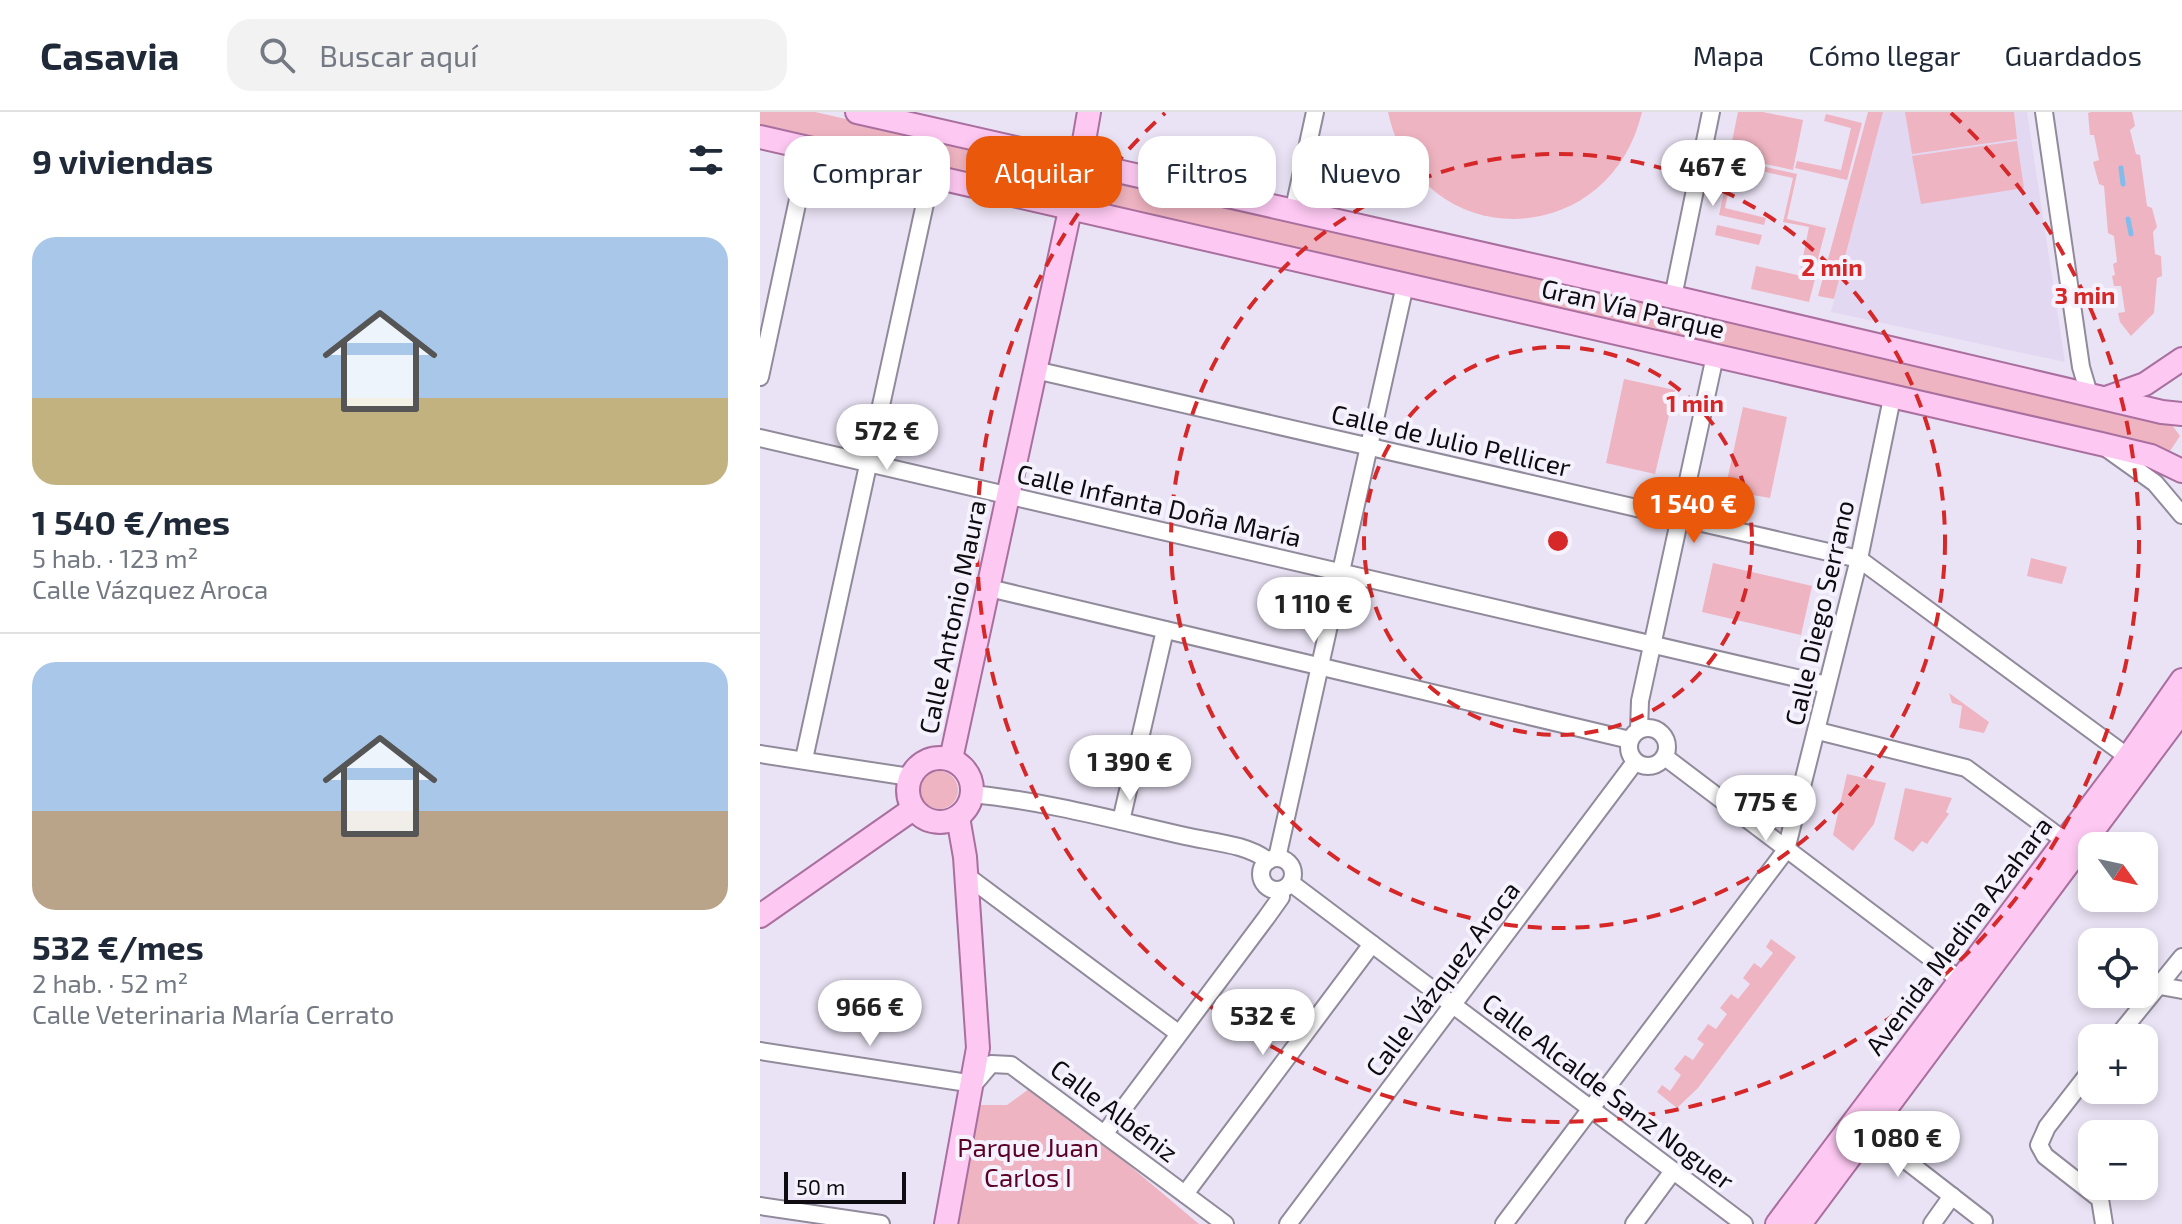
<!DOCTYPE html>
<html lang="es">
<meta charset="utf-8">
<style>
:root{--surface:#fff;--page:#f2f2f3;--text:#1f2937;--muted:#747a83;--line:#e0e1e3;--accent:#ea580c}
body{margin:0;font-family:"Exo 2",sans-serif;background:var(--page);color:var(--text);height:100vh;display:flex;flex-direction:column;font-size:30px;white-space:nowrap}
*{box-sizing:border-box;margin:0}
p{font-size:26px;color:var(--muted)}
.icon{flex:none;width:44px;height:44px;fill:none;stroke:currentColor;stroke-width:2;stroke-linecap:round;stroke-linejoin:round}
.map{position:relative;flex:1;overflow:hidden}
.side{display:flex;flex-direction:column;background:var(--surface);width:760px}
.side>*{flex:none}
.hud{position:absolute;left:24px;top:24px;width:760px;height:72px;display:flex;gap:16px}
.needle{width:52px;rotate:123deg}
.fabs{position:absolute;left:1318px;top:720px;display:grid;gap:16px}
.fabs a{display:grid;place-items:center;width:80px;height:80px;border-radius:16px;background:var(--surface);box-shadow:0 4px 12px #0003;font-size:40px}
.scale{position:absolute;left:24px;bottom:20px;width:122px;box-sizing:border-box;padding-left:8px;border:4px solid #0e0c11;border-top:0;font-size:22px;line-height:28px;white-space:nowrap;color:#0e0c11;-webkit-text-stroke:6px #f6f2fd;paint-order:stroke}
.price{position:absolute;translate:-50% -68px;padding:0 18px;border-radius:28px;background:#fff;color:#222;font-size:26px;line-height:52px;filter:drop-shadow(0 2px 4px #0008)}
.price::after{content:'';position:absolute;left:50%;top:48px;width:24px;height:18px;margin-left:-12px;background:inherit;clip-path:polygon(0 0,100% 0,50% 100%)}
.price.on{background:var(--accent);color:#fff}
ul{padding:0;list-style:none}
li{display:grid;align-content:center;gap:16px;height:424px;padding:0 32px}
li+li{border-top:2px solid var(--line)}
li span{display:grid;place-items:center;height:248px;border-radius:24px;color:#555}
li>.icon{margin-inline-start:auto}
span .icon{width:144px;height:144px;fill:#fffc;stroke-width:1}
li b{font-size:34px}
h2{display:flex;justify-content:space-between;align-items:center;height:96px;padding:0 32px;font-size:34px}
.chip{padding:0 28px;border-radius:24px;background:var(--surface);box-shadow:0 4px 12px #0003;font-size:28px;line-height:72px}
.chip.on{background:var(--accent);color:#fff}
header{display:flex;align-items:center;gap:48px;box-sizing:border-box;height:112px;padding:0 40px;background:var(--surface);border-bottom:2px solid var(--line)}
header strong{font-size:38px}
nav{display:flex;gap:44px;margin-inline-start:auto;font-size:28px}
.search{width:560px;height:72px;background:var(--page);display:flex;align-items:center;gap:20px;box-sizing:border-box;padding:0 28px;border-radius:24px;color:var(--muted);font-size:30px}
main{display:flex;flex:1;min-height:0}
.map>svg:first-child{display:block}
</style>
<header>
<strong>Casavia</strong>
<div class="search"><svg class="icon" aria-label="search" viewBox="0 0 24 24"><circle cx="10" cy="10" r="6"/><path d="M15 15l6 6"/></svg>Buscar aquí</div>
<nav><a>Mapa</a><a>Cómo llegar</a><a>Guardados</a></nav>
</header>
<main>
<section class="side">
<h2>9 viviendas<svg class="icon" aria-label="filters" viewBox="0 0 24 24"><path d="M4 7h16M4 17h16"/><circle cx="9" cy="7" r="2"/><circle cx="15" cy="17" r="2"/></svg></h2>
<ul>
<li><span style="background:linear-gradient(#a9c7e8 65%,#c2b280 0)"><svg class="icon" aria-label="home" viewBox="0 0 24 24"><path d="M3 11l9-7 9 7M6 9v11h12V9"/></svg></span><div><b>1 540 €/mes</b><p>5 hab. · 123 m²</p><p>Calle Vázquez Aroca</p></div></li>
<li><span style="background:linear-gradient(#a9c7e8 60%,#b9a48a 0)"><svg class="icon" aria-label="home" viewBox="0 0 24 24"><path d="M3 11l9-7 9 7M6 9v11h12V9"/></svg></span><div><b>532 €/mes</b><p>2 hab. · 52 m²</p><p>Calle Veterinaria María Cerrato</p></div></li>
</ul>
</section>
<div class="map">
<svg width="1422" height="1112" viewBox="0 0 1422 1112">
<rect width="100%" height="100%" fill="#eae3f5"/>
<polygon fill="#e3d8f1" points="1123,0 1267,0 1305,250 1071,200"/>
<g fill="#efb4c1">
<polygon points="0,0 55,0 298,55 303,59 301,78 294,82 0,15"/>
<path d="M 628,0 L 882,0 C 849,141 659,144 628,0 Z"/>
<polygon points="978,0 1003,0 1043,8 1033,58 969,44"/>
<polygon points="1108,0 1123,0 1074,187 1058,184"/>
<polygon points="1145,0 1254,0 1257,27 1152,42"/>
<polygon points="1331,0 1372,0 1375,14 1370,18 1376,42 1380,43 1387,94 1392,96 1397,115 1393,120 1395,142 1401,144 1402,164 1397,166 1394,201 1371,224 1360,210 1358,201 1365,200 1361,174 1354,174 1352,164 1355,163 1353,152 1357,150 1354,124 1348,121 1344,74 1339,72 1333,50 1339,48 1334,23 1330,23 1328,1"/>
<polygon points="1066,2 1102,11 1087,68 1035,56 1037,49 1081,58 1091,16 1064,9"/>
<polygon points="1257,29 1264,76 1161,92 1152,44"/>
<polygon points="971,47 1037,62 1027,107 1066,116 1054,162 1040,160 1049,115 1023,110 1033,66 974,53 965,96 1006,106 1004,113 959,103"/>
<polygon points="342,65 1303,285 1412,313 1420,324 1410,339 335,94"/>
<polygon points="957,113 1002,123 999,133 955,123"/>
<polygon points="996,154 1055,167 1049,190 991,177"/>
<polygon points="864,267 915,278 895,362 846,351"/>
<polygon points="983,295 1027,305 1010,386 965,378"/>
<polygon points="1271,446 1307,455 1302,472 1267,464"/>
<polygon points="953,451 1052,474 1041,523 942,500"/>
<polygon points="1189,581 1229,610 1224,621 1199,616 1202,594 1192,591"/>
<circle cx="179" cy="678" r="19"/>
<polygon points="1087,662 1126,671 1114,712 1093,739 1073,723"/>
<polygon points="1145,676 1192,686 1186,700 1189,702 1167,732 1162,729 1153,740 1134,727"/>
<polygon points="1011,827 1036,845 938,976 917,996 897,980 902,973 910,979 921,963 914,957 925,943 933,948 944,932 937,927 948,912 956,917 967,902 960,896 971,882 978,887 990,872 983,866 994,851 1001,856 1013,841 1006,835"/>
<polygon points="269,977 339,1028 439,1112 195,1112 217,993 247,993"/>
</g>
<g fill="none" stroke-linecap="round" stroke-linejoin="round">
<g stroke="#81bcec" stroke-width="5">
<polyline points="1361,56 1363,72"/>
<polyline points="1368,107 1371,122"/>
</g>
<defs>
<g id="minor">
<polyline points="1284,0 1321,255 1329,282"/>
<polyline points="533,101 555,0"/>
<polyline points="913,185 951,0"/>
<polyline points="275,258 1099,447 1368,645"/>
<polyline points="0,265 49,36"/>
<polyline points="0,326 1067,573"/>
<polyline points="1346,336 1395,371 1422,403"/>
<polyline points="229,476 870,628"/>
<circle cx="888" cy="635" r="19"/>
<polyline points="879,618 880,589 955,244"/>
<polyline points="1058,619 1206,656 1305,729"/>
<polyline points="0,642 150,665"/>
<polyline points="905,645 1200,868"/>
<polyline points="44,647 171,64"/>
<path d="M 212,682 C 284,689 355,708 425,724 C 451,730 488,732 508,749"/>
<polyline points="361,709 405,518"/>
<circle cx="517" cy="762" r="16"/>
<polyline points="517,746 645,173"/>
<polyline points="207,764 418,921"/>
<polyline points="531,771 984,1112"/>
<polyline points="1400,874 1422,878"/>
<polyline points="1356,926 1422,845"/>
<polyline points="0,939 214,972 231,952 251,953 465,1112"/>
<polyline points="1332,957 1287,1015 1279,1033 1285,1044 1340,1087 1344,1112"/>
<polyline points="1108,1019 1224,1109"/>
<polyline points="345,1021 506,806 521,785 521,778"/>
<polyline points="425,1082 612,832"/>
<polyline points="0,1094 121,1112"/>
<polyline points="528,1112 875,650"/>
<polyline points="744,1112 1026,738 1099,447 1132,286"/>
<polyline points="874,1112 913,1059"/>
<polyline points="1172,1112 1192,1084"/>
</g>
<g id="major">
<polyline points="97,0 913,185 1402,300 1422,302"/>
<polyline points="0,25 1341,332 1391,344 1422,359"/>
<polyline points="1346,286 1385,272 1422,247"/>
<circle cx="180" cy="678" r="32"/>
<polyline points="191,647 320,52 329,0"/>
<polyline points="0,804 153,697"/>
<polyline points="186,1112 218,936 205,745 198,705"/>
<polyline points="1017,1112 1368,645 1422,568"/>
<polyline points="1040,1112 1422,599"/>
</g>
</defs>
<use href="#minor" stroke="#918a9b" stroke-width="20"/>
<use href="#major" stroke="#a96f9e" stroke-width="26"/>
<use href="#minor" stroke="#fff" stroke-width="16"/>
<use href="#major" stroke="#fdc8f2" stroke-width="22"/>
</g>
<g fill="none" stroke="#d62828" stroke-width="4" stroke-dasharray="14 10">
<circle cx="798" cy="429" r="194"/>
<circle cx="798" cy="429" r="387"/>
<path d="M1191 1A581 581 0 1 1 405 1"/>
</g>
<g text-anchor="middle" stroke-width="8" stroke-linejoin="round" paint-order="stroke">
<g font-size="26" fill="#0e0c11" stroke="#f6f2fd">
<text transform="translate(873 197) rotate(13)" y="9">Gran Vía Parque</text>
<text transform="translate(691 329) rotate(13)" y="9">Calle de Julio Pellicer</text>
<text transform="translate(399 394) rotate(13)" y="9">Calle Infanta Doña María</text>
<text transform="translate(1060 501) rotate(-77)" y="9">Calle Diego Serrano</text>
<text transform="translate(193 505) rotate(-78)" y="9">Calle Antonio Maura</text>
<text transform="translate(1199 824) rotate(-53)" y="9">Avenida Medina Azahara</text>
<text transform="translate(683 867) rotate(-53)" y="9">Calle Vázquez Aroca</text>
<text transform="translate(848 980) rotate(37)" y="9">Calle Alcalde Sanz Noguer</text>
<text transform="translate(354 999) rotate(37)" y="9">Calle Albéniz</text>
</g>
<g font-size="26" fill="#5b0027" stroke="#f6f2fd">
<text x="268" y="1045">Parque Juan<tspan x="268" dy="30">Carlos I</tspan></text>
</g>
</g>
<circle cx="798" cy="429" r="12" fill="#d62828" stroke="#f6f2fd" stroke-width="4"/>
<g font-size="24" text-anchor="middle" font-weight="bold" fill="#d62828" stroke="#f6f2fd" stroke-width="8" stroke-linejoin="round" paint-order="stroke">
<text x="1072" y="164">2 min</text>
<text x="1325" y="192">3 min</text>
<text x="935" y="300">1 min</text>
</g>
</svg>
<div class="fabs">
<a><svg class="needle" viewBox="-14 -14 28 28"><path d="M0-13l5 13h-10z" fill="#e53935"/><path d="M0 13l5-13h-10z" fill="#747a83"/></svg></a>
<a><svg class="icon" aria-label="locate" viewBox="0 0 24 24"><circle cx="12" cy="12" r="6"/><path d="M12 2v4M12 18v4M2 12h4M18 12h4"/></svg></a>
<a>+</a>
<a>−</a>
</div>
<div class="scale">50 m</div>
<b class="price" style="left:953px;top:96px">467 €</b>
<b class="price" style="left:127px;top:360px">572 €</b>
<b class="price on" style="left:934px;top:433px">1 540 €</b>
<b class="price" style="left:554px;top:533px">1 110 €</b>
<b class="price" style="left:370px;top:691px">1 390 €</b>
<b class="price" style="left:1006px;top:731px">775 €</b>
<b class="price" style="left:110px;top:936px">966 €</b>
<b class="price" style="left:503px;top:945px">532 €</b>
<b class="price" style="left:1138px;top:1067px">1 080 €</b>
<div class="hud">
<a class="chip">Comprar</a>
<a class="chip on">Alquilar</a>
<a class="chip">Filtros</a>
<a class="chip">Nuevo</a>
</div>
</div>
</main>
